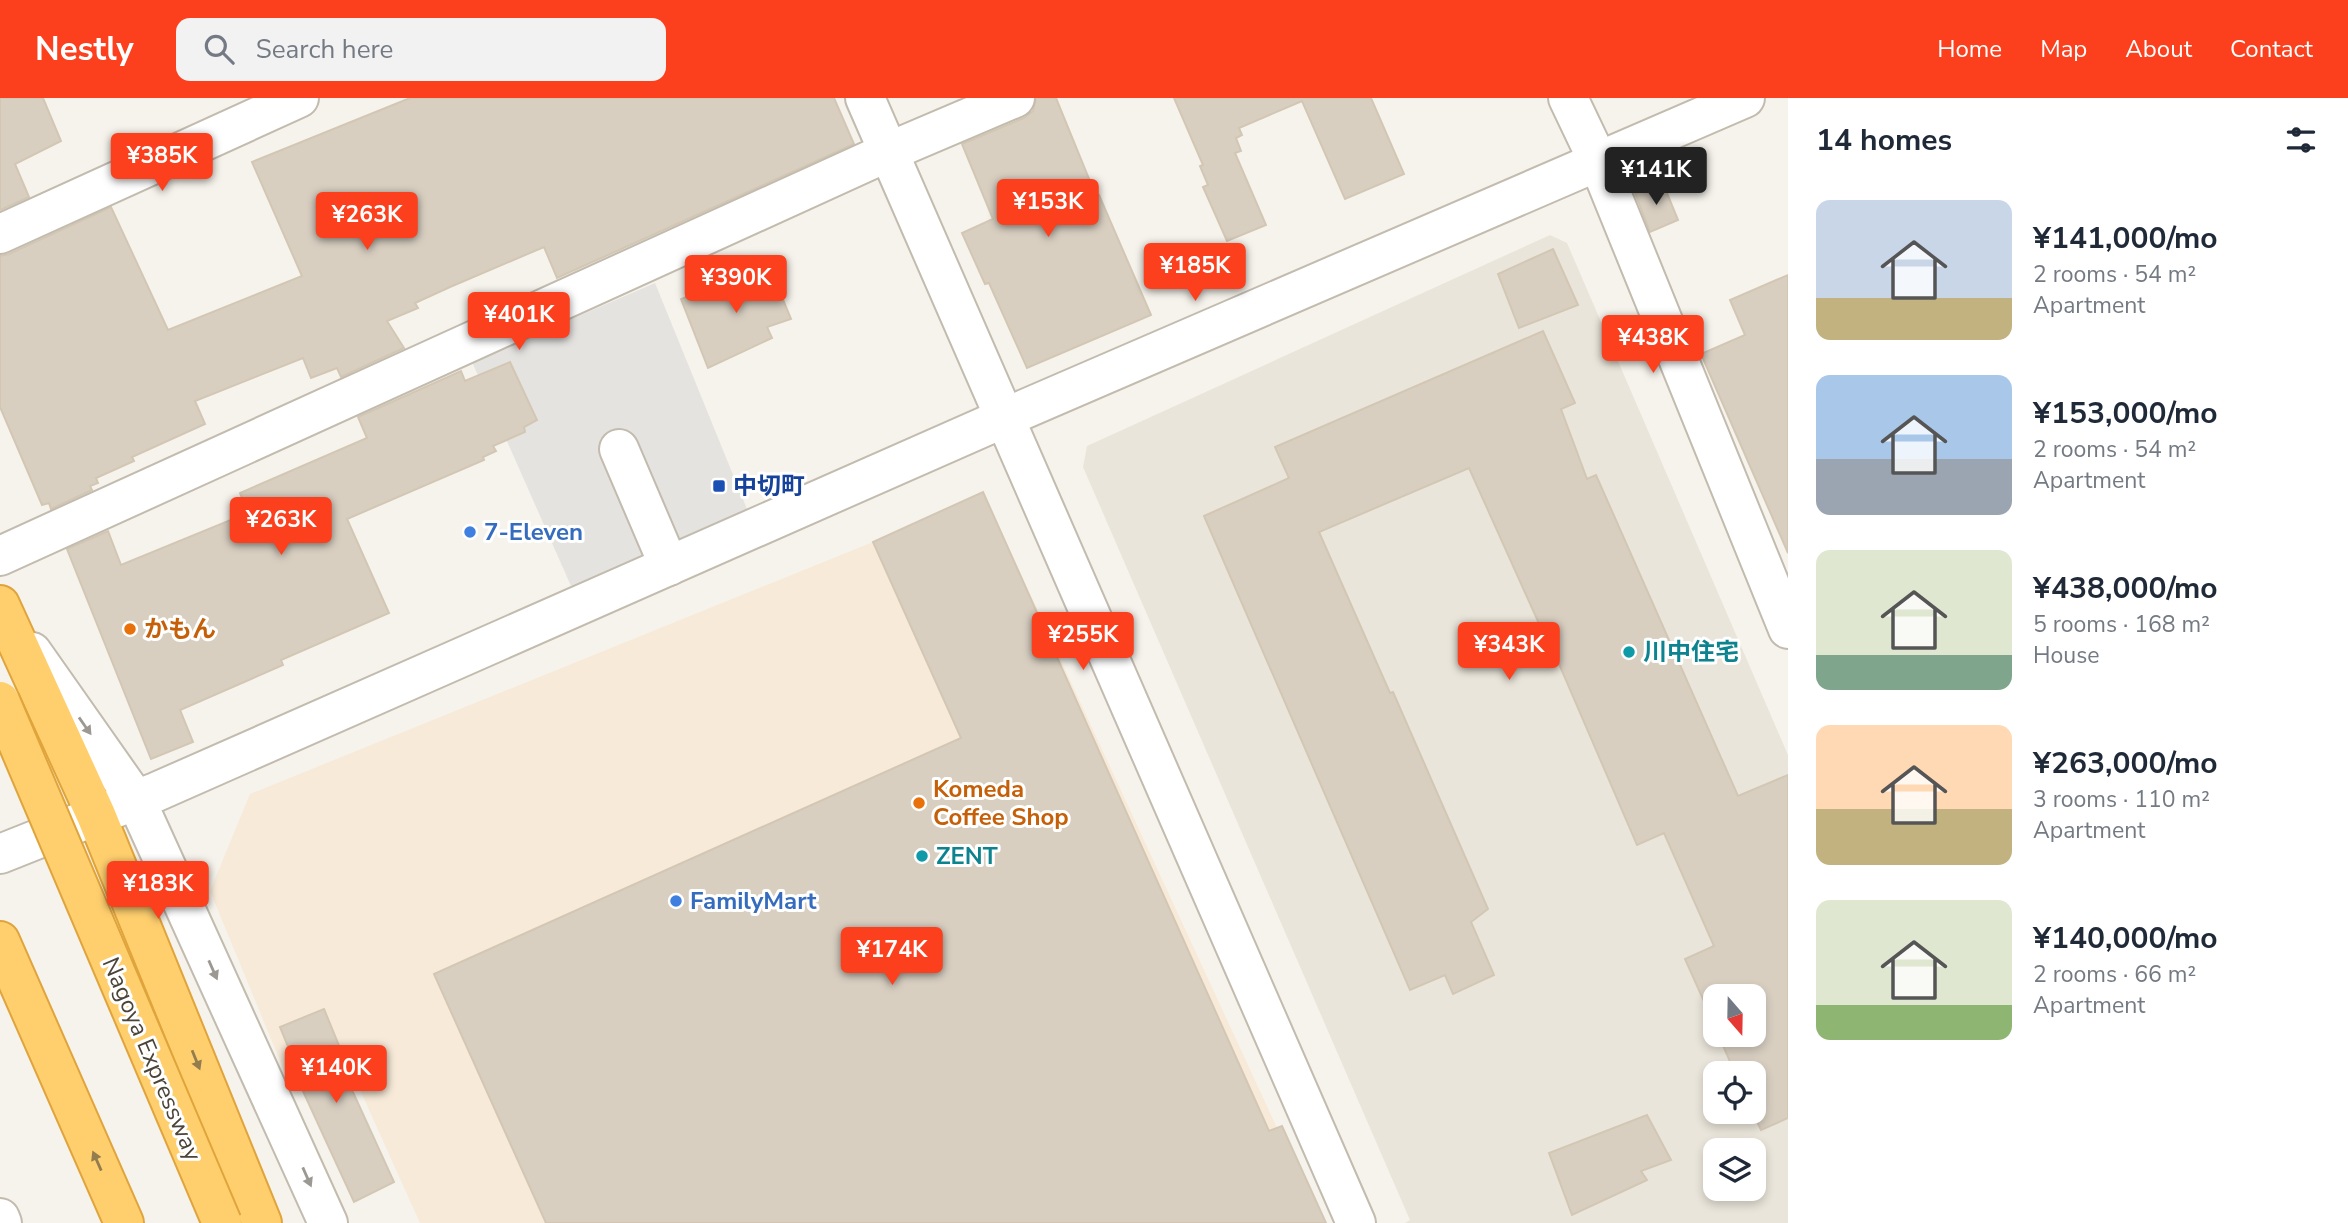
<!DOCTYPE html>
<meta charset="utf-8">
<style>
:root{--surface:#fff;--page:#f2f2f3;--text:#1f2937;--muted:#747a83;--accent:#fc3f1d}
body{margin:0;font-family:"Nunito Sans","Noto Sans JP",sans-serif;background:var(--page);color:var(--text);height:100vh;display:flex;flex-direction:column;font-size:26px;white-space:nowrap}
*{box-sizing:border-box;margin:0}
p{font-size:23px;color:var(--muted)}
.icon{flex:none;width:38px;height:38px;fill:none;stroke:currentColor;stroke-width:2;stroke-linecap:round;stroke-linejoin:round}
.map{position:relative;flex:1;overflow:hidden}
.panel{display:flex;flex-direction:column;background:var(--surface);width:560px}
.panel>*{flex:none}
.needle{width:46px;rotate:160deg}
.fabs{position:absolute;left:1703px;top:886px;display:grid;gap:14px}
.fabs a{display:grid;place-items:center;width:63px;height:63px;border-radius:14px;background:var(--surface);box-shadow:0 4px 10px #0003;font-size:35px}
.price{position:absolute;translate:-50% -60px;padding:0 16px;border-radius:7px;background:var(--accent);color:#fff;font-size:23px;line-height:46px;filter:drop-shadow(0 2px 4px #0008)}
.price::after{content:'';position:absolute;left:50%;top:42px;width:21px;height:16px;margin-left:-10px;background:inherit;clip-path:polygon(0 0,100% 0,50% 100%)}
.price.current{background:#222;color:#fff}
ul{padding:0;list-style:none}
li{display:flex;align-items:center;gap:21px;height:175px;padding:0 28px}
li span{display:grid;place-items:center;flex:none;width:196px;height:140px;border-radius:14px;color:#555}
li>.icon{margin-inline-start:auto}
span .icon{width:84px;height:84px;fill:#fffc;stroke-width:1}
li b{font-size:30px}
h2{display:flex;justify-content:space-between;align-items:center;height:84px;padding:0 28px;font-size:30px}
header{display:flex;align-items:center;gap:42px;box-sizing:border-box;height:98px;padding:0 35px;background:var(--accent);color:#fff}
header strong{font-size:33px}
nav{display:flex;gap:38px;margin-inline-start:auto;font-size:24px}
.search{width:490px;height:63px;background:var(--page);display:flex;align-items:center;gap:18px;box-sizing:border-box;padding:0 24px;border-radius:14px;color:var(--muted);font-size:26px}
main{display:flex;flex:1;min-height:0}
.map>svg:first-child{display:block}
</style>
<header>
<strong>Nestly</strong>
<div class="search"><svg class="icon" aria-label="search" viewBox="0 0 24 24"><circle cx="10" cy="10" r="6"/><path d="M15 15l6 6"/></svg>Search here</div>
<nav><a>Home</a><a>Map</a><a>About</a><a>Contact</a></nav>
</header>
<main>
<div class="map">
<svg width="1788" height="1125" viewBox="0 0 1788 1125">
<rect width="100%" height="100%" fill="#f6f3ec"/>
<path fill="#eae5da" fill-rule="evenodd" d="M 1550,137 L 1567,145 L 1788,657 L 1788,1125 L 1405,1125 L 1410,1122 L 1083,369 L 1087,348 ZM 1715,898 L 1754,898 L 1754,936 L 1715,936 ZM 1715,975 L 1754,975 L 1754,1013 L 1715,1013 ZM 1715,1052 L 1754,1052 L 1754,1090 L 1715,1090 Z"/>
<polygon fill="#f7ead8" points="983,394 1321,1125 420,1125 347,963 290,987 210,793 250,696 873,444"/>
<polygon fill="#e5e3e0" points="655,185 747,411 571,488 472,264"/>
<g fill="#d8cfc1" stroke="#d3c7b4" stroke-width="2">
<polygon points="0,0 43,0 61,43 15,66 29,99 0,112"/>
<polygon points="410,0 834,0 854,46 557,180 544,149 450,189 415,205 418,210 387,223 404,250 341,279 337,270 311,280 303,260 195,303 205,326 132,359 134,363 96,380 98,385 90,388 92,392 51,411 49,405 42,407 0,309 0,158 9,156 111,109 168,232 302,178 252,64"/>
<polygon points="1036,0 1056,0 1096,98 1099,97 1151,217 1027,270 989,185 985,186 962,135 993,121 962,46 1024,20 1033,13"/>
<polygon points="1174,0 1371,0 1404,76 1345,101 1302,3 1239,30 1242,37 1236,40 1241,53 1235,55 1266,127 1227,143 1203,89 1208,87 1200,68 1203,67"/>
<polygon points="1662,83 1678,122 1650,134 1635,95"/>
<polygon points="1553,151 1578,207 1519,230 1498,176"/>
<polygon points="769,168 791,221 767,229 772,240 708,270 681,201"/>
<polygon points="1788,177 1788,455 1701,256 1745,237 1730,202"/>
<polygon points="1543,233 1575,305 1561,311 1587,381 1596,377 1738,698 1788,677 1788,1020 1761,1032 1752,1013 1754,975 1735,975 1718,936 1754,936 1754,898 1715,898 1715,928 1685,861 1714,848 1664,735 1637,747 1547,538 1545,539 1469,370 1319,434 1390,595 1393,594 1488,811 1471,824 1494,877 1453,896 1445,877 1410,892 1204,418 1289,380 1275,349"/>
<polygon points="510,264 537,322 524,329 525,334 493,348 496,353 483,359 484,362 347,421 389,515 281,562 283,567 180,612 193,644 151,661 67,451 108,433 121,467 248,415 240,395 367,340 358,319 461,273 465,283"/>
<polygon points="983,394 1269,1033 1282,1028 1326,1125 546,1125 434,876 961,640 873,444"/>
<polygon points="324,911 342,955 336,957 394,1084 354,1104 302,991 305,990 280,929"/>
<polygon points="1647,1017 1671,1062 1641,1073 1647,1082 1572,1117 1549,1055"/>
</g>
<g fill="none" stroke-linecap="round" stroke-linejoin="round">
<defs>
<g id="minor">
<polyline points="865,0 1356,1125"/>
<polyline points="1568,0 1598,63 1788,531"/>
<polyline points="0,136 299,0"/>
<polyline points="619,351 669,468"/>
<polyline points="0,458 888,54 1015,0"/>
<polyline points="32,554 136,702 328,1125"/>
<polyline points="0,756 156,694 1004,320 1745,0"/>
<polyline points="0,1120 2,1125"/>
</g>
<g id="highway">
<polyline points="0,507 96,717 262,1125"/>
<polyline points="0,843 124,1125"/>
</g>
</defs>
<use href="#minor" stroke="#c2bbae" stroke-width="42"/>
<use href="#highway" stroke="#e0a43c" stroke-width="42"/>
<use href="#minor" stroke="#fff" stroke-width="38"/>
<use href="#highway" stroke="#ffcf6e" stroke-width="38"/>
<defs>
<polyline id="highway-bridge" points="0,603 222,1125"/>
</defs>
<use href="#highway-bridge" stroke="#e0a43c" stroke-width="42" stroke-linecap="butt"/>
<use href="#highway-bridge" stroke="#ffcf6e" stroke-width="38"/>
</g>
<defs><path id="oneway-solid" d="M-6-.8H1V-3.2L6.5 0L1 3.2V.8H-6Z" transform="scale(1.75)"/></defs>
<g fill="#9c9892">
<use href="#oneway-solid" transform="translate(85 628) rotate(55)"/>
<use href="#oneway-solid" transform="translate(213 872) rotate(66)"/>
<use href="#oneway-solid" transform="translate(307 1079) rotate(66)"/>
</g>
<g fill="#937c4e">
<use href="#oneway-solid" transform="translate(196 962) rotate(68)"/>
<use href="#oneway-solid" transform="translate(97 1063) rotate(-114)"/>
</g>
<rect fill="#1a4fb4" stroke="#fff" stroke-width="2.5" x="712" y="381" width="14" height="14" rx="3.5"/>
<g fill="#3f7fe0" stroke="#fff" stroke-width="2.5">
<circle cx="470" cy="434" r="7"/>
<circle cx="676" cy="803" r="7"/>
</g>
<g fill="#e8710a" stroke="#fff" stroke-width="2.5">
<circle cx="130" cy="531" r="7"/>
<circle cx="919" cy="705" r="7"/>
</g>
<g fill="#0f9aa8" stroke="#fff" stroke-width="2.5">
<circle cx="1629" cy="554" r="7"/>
<circle cx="922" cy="758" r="7"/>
</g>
<g text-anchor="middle" stroke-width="6" stroke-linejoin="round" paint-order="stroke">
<g font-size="24" font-weight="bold" fill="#164399" stroke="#fff" text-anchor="start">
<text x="733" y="396">中切町</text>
</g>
<g font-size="24" font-weight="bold" fill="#366cbe" stroke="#fff" text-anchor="start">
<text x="484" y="442">7-Eleven</text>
<text x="690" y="811">FamilyMart</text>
</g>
<g font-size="24" font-weight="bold" fill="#c56008" stroke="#fff" text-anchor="start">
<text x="144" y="539">かもん</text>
<text x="933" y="699">Komeda<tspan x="933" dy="28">Coffee Shop</tspan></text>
</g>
<g font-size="24" font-weight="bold" fill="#0d838f" stroke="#fff" text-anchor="start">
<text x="1643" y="562">川中住宅</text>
<text x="936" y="766">ZENT</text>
</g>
<g font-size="24" fill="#4b4439" stroke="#fff">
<text transform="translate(152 961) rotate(67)" y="8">Nagoya Expressway</text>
</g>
</g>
</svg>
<div class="fabs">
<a><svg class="needle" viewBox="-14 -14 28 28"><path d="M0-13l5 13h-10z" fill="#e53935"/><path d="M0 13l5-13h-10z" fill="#747a83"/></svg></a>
<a><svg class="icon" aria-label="locate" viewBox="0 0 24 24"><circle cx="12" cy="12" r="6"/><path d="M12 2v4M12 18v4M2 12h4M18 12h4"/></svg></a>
<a><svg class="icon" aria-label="layers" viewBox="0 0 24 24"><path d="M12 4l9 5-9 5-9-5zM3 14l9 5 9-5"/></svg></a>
</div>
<b class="price" style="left:162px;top:95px">¥385K</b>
<b class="price current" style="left:1656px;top:109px">¥141K</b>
<b class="price" style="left:1048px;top:141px">¥153K</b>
<b class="price" style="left:367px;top:154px">¥263K</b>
<b class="price" style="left:1195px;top:205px">¥185K</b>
<b class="price" style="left:736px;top:217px">¥390K</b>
<b class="price" style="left:519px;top:254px">¥401K</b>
<b class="price" style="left:1653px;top:277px">¥438K</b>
<b class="price" style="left:281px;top:459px">¥263K</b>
<b class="price" style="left:1083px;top:574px">¥255K</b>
<b class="price" style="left:1509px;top:584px">¥343K</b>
<b class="price" style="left:158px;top:823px">¥183K</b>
<b class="price" style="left:892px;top:889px">¥174K</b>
<b class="price" style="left:336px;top:1007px">¥140K</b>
</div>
<section class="panel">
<h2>14 homes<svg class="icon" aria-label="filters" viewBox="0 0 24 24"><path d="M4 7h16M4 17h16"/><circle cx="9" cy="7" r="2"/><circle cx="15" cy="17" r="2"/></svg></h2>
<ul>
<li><span style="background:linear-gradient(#c9d6e8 70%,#c2b280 0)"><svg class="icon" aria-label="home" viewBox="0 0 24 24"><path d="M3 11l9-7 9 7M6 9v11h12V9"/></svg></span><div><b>¥141,000/mo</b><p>2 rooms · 54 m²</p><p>Apartment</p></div></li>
<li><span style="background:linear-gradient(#a9c7e8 60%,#9aa5b1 0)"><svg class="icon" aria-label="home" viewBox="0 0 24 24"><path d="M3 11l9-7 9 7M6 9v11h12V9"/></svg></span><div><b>¥153,000/mo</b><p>2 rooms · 54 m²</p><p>Apartment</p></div></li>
<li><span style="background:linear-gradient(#dfe7d0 75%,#7fa58c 0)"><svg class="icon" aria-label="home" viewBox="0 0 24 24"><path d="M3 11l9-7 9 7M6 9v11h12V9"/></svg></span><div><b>¥438,000/mo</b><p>5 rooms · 168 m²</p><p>House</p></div></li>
<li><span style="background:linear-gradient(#ffd9b3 60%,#c2b280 0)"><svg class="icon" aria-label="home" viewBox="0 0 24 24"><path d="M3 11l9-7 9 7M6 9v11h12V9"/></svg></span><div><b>¥263,000/mo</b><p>3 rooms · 110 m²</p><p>Apartment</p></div></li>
<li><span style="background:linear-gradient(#dfe7d0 75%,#8fb573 0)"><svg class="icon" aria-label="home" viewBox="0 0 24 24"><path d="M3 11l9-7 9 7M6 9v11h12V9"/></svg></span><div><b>¥140,000/mo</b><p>2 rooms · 66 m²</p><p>Apartment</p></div></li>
</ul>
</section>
</main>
